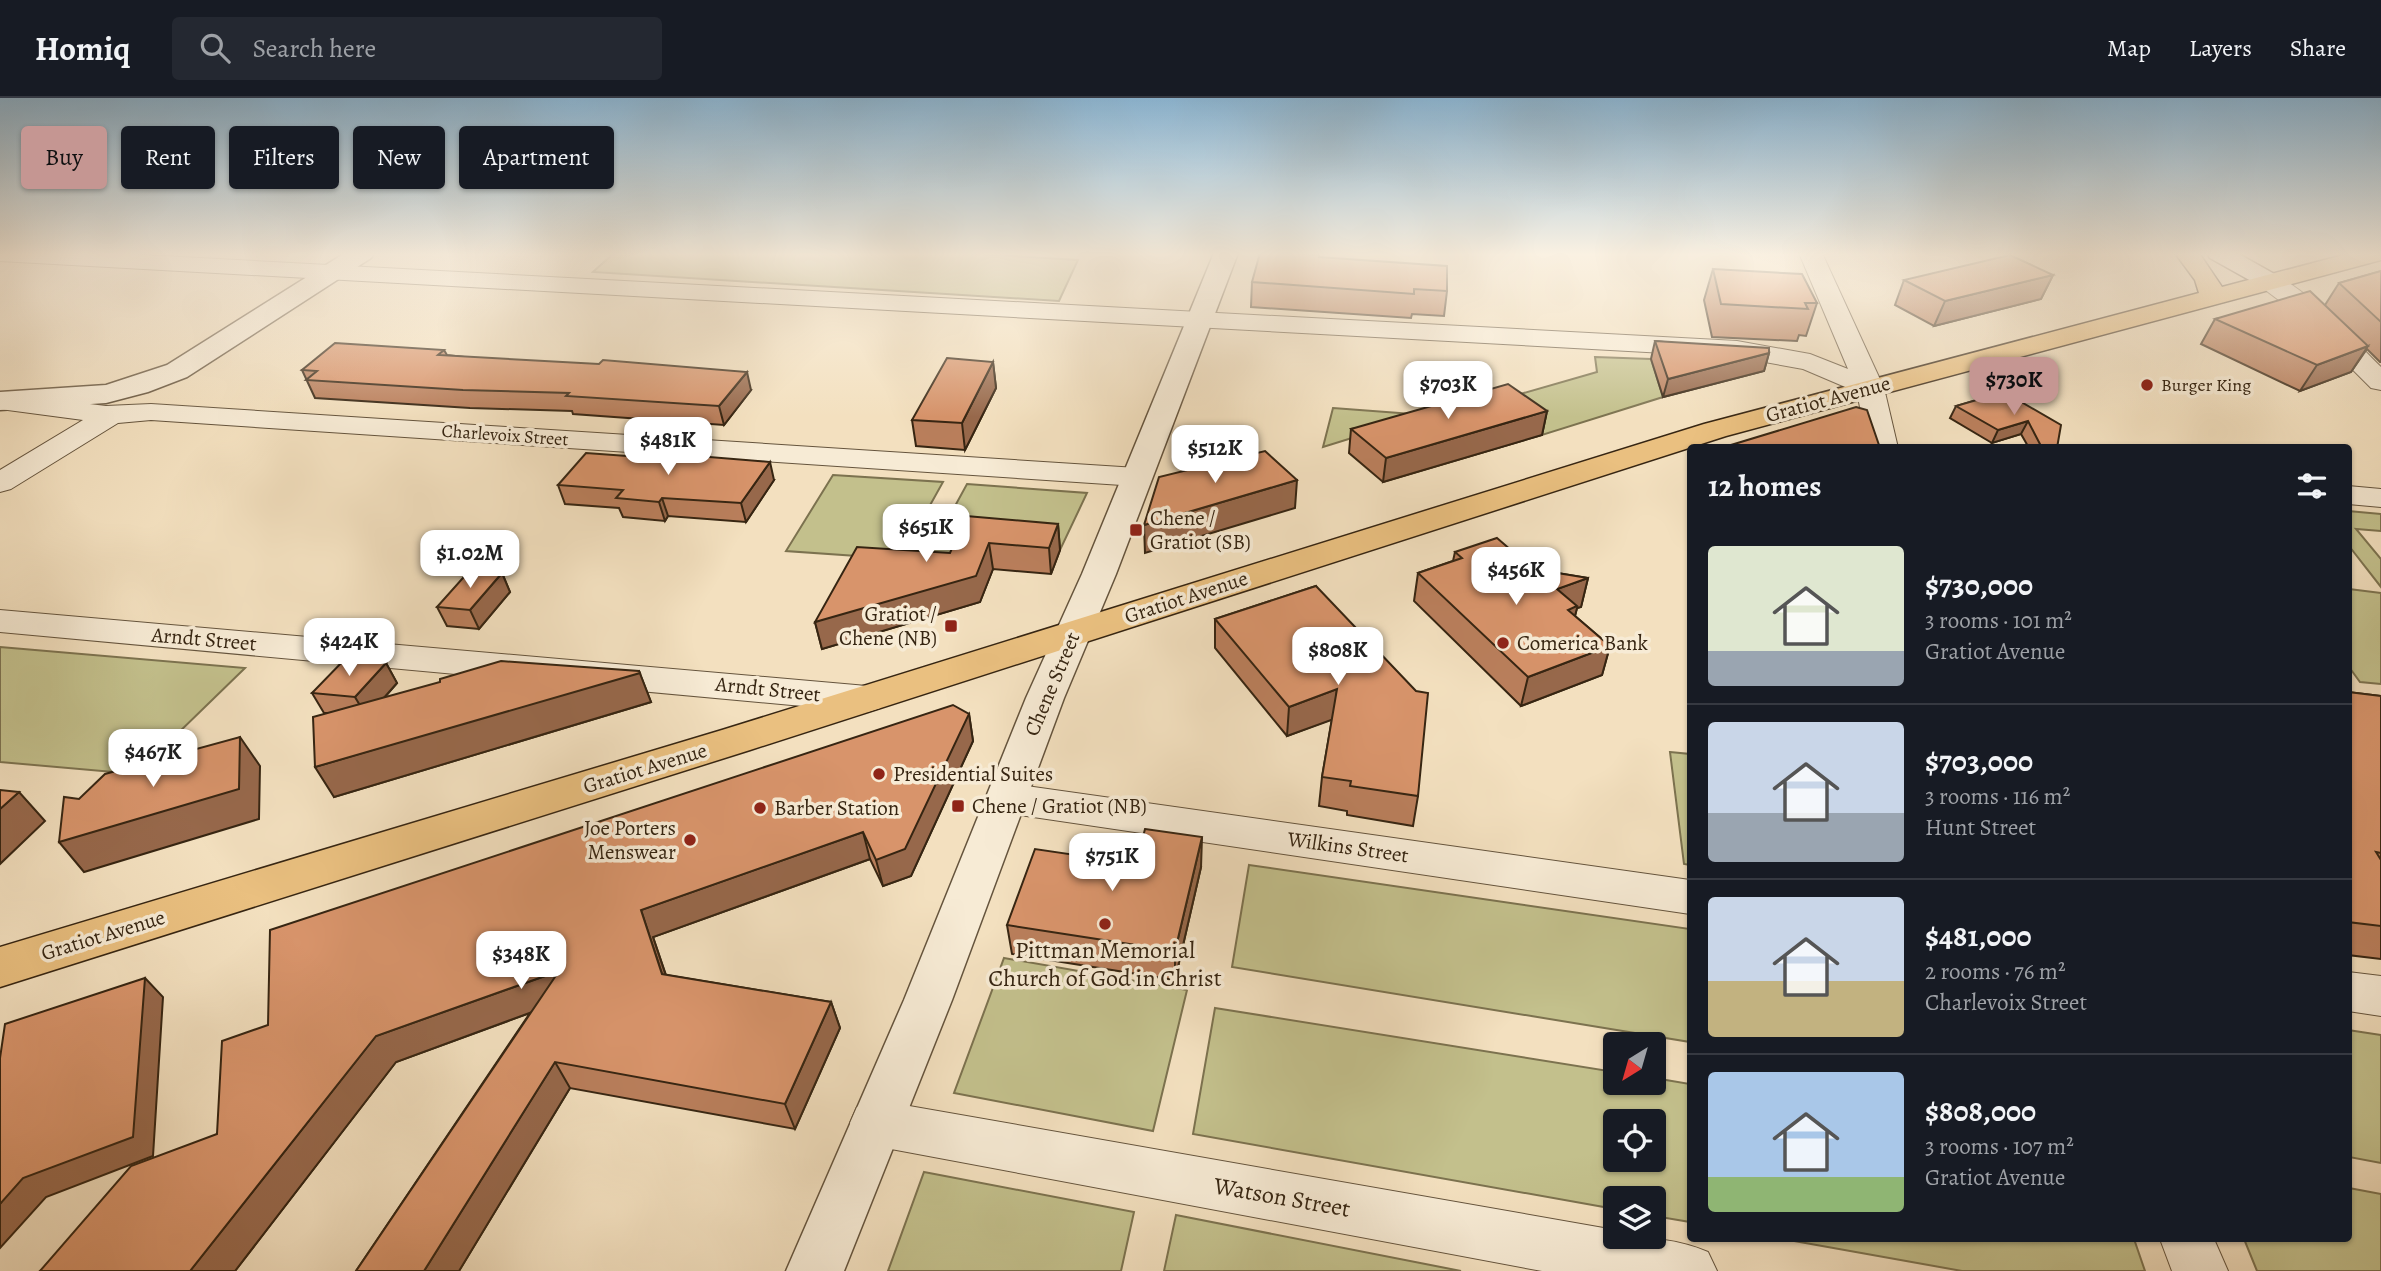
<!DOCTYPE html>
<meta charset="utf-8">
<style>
:root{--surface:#171b24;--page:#242831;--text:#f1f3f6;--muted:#9ea1a6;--line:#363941;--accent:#c59692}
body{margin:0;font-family:Alegreya,serif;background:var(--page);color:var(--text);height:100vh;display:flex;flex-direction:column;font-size:26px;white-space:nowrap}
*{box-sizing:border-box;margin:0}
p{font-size:23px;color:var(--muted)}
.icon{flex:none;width:38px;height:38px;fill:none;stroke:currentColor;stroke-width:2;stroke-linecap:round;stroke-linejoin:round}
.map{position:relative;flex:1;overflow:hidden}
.drawer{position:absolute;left:1687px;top:346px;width:665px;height:798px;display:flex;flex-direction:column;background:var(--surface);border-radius:7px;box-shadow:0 2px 5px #0004}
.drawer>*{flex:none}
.banner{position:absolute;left:21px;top:28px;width:665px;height:63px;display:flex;gap:14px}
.needle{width:46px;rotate:217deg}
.controls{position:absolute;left:1603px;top:934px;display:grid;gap:14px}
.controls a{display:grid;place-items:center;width:63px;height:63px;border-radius:7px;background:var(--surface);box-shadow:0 2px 5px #0004;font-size:35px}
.price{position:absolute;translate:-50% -60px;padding:0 16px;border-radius:14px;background:#fff;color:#222;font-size:23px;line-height:46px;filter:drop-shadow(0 2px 4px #0008)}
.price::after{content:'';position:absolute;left:50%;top:42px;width:21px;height:16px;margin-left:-10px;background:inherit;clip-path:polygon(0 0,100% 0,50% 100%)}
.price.on{background:var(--accent);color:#111}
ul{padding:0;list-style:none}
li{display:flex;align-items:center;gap:21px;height:175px;padding:0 21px}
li+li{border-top:2px solid var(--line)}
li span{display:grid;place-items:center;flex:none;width:196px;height:140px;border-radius:7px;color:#555}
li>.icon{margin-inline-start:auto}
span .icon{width:84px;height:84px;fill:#fffc;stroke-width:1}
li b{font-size:30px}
h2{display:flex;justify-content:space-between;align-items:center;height:84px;padding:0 21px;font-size:30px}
.pill{padding:0 24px;border-radius:7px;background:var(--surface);box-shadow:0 2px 5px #0004;font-size:24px;line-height:63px}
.pill.on{background:var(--accent);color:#111}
header{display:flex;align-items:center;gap:42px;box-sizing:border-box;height:98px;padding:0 35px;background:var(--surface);border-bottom:2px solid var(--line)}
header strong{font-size:33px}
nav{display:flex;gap:38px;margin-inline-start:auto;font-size:24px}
.search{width:490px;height:63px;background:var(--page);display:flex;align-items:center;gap:18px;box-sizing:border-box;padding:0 24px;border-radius:7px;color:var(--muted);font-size:26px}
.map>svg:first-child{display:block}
</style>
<header>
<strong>Homiq</strong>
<div class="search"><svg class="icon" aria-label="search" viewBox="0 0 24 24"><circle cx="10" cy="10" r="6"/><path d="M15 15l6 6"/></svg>Search here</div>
<nav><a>Map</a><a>Layers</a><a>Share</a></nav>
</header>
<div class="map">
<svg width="2381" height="1173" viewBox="0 0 2381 1173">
<rect width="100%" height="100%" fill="#f3e0bf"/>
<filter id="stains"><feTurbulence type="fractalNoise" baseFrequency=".00286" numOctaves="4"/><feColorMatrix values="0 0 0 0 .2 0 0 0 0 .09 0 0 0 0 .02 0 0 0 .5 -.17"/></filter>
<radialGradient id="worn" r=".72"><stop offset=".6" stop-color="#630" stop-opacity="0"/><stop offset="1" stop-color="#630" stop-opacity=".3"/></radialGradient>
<g fill="#c3c08c" stroke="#7c724f" stroke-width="2" fill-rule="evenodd">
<polygon points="614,155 964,155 1078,162 1059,203 593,174"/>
<polygon points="1595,259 1651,261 1663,299 1542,337 1496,303 1597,274"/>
<polygon points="1333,310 1426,317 1323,349"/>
<polygon points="833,377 943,384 900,461 786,453"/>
<polygon points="967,386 1087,395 1060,452 970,444 959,468 924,465"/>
<polygon points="2348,413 2381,416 2381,433 2356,431 2381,461 2381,489 2349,448"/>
<polygon points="2349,491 2381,495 2381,586 2360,584 2349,569"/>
<polygon points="0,549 245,570 136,676 0,664"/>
<polygon points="1670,654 1690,656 1690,767 1684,766"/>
<polygon points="1249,767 1690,831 1690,944 1232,869"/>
<polygon points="1004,860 1187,892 1153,1033 954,995"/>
<path d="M 1215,910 L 1615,974 L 1615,985 L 1654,985 L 1654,980 L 1690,986 L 1690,1124 L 1654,1118 L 1654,1101 L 1615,1101 L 1615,1111 L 1193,1036 ZM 1615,1024 L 1654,1024 L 1654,1062 L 1615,1062 Z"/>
<polygon points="2348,932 2381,937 2381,1065 2349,1059"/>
<polygon points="924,1074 1134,1114 1121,1173 888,1173"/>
<polygon points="2349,1090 2381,1096 2381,1173 2257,1173 2244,1141 2348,1141"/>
<polygon points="1176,1117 1461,1173 1164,1173"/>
<polygon points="1783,1141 2134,1141 2145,1173 1962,1173"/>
</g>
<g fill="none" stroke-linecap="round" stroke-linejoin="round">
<defs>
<g id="minor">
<polygon points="0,155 107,155 1737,243 1810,256 1848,271 1799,155 1822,155 1884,290 1898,350 1868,350 1857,294 1803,271 1737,259 0,163"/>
<path d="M 2269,176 C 2302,184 2355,244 2381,269 L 2381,292 L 2371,290 L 2296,215 L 2260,188 L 2257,183 L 2260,178 Z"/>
<polygon points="0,295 106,308 151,306 1137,370 1148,373 1152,379 1148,385 1137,388 151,322 118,325 11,391 0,394 0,372 83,322 0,311"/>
<polygon points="2348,388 2381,391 2381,409 2348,406"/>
<polygon points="0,512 867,588 880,592 886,601 880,610 867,614 0,534"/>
<polygon points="1006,685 1690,782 1690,816 1006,715 992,710 986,700 992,690"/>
<polygon points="2348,874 2381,878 2381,918 2348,913"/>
<path d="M 875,1002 L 1615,1132 L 1615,1139 C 1648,1139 1678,1141 1708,1154 L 1717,1173 L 1542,1173 L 875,1048 L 857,1041 L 850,1025 L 857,1009 Z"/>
<polygon points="2160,1141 2214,1141 2228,1173 2172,1173"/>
</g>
<g id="tertiary">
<polygon points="345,155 374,155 371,160 187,279 148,294 106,305 0,312 0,294 106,287 167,267"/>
<polygon points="1214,155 1238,155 1116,476 1064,600 952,902 844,1173 786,1173 904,902 1026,600 1082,476"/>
</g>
<polygon id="secondary" points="2207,155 2237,155 2278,178 2282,183 2278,188 2269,191 2260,188 2210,160"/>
<polygon id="primary" points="2175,155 2199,155 2222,189 2351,155 2381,155 2381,162 1726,338 750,652 0,889 0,849 722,632 1704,326 2199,195 2195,182"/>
</defs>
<use href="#minor" stroke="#65543d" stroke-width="2"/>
<use href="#tertiary" stroke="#65543d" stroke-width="3"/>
<use href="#secondary" stroke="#362512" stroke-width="3"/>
<use href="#primary" stroke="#362512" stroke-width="3"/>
<use href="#minor" fill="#f7ebd5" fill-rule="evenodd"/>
<use href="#tertiary" fill="#f7ebd5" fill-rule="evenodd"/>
<use href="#secondary" fill="#f7ebd5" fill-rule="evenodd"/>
<use href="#primary" fill="#eac080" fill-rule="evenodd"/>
</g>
<g fill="#ba7f5c" stroke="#362512" stroke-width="2">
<polygon points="1319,159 1447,193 1444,218 1412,216 1411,220 1251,209 1252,184"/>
<polygon points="1713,171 1817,205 1806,238 1799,237 1797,243 1712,239 1704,202"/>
<polygon points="2381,173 2381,264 2380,264 2367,251 2351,274 2300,293 2201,246 2215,221 2325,207 2339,185"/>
<polygon points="2053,177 2041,201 1934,228 1895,207 1904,182"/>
<polygon points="1655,243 1769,255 1764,273 1663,299 1651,261"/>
<polygon points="444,252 447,257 751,292 724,327 573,316 572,313 470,310 315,300 302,272"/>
<polygon points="993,264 996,290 965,352 916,348 912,322"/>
<polygon points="2004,294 2057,350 2029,350 2021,336 1992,345 1950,320 1956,308"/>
<polygon points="1547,313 1542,337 1383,384 1349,355 1351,331"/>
<polygon points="774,382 746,424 668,418 665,423 623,419 619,410 565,406 558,387"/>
<polygon points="1058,426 1060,452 1051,476 993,471 980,504 822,551 815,524 950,455"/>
<polygon points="1455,454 1533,471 1588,480 1581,509 1577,510 1575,518 1610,548 1602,577 1521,608 1414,503 1418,475 1453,463"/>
<polygon points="502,475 510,494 479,531 447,528 437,509"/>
<polygon points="1316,488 1418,698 1413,728 1347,717 1347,713 1319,708 1322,679 1332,621 1287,638 1215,550 1215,521"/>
<polygon points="386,565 397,585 384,600 639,573 651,604 334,699 327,615 324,615 312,595"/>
<polygon points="2348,594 2381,598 2381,861 2348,857"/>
<polygon points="969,616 973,643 911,778 883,788 870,761 653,839 666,877 831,904 840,930 795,1031 570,990 459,1173 356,1173 530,915 396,964 235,1173 40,1173 217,1036 268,927"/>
<polygon points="1136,766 1201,769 1175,882 1012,856 1007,827"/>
</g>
<g fill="#97684b" stroke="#362512" stroke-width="2">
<polygon points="2053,177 2041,201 1934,228 1945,203"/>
<polygon points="2368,248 2351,274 2300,293 2317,267"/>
<polygon points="1769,255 1764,273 1663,299 1668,281"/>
<polygon points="993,264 996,290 965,352 962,325"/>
<polygon points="747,274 751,292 724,327 719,308"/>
<polygon points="1547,313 1542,337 1383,384 1386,360"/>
<polygon points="2028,323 2021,336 1992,345 1998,332"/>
<polygon points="770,364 774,382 746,424 741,405"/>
<polygon points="1297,382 1295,410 1145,455 1144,427"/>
<polygon points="662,400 668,418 665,423 659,404"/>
<polygon points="1058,426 1060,452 1051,476 1049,450"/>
<polygon points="989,445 993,471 980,504 822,551 815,524"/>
<polygon points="502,475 510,494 479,531 470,512"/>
<polygon points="1588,480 1581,509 1577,510 1570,537 1557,491"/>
<polygon points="1610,548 1602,577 1521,608 1528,579"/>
<polygon points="386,565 397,585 367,619 355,599"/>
<polygon points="639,573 651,604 334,699 315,669"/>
<polygon points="1337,591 1334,621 1287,638 1289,609"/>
<polygon points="969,616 973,643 911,778 883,788 876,762"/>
<polygon points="240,639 260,668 259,721 84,774 59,744"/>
<polygon points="19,694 45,723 0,766 0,711"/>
<polygon points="863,734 870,761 653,839 674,902 662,876 641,812"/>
<polygon points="1202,739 1201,769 1175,882 1175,853"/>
<polygon points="559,873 573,899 396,964 235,1173 190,1173 376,938"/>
<polygon points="145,880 163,899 153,1058 46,1099 0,1150 0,1106"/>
<polygon points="831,904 840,930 795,1031 785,1006"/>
<polygon points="555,964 570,990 459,1173 424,1173"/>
</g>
<g fill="#d8946b" stroke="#362512" stroke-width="2">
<polygon points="1260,155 1293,155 1319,157 1319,159 1447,168 1447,193 1414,191 1414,196 1252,184"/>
<polygon points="2010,157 2053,177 1945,203 1904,182"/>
<polygon points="1713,171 1802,176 1817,205 1805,205 1808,211 1721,206"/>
<polygon points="2381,173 2381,224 2339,185"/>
<polygon points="2310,193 2368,248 2317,267 2215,221"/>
<polygon points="1655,243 1769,250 1769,255 1668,281"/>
<polygon points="335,245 444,252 438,257 599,266 603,262 747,274 719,308 566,298 569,295 463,292 306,282 317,273 302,272"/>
<polygon points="947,260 993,264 962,325 912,322"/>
<polygon points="1508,286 1547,313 1386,360 1351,331"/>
<polygon points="2004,294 2061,327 2057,350 2042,350 2028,323 1998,332 1956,308"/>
<polygon points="1856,309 1867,312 1880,350 1721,350"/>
<polygon points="1265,353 1297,382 1144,427 1159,379"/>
<polygon points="586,355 668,361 673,356 770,364 741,405 662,400 659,404 616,400 623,392 558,387"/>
<polygon points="966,418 1058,426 1049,450 989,445 976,478 815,524 857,449 950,455"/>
<polygon points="1497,440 1533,471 1588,480 1557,491 1577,508 1568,512 1610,548 1528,579 1418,475 1462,460 1455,454"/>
<polygon points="470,472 502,475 470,512 437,509"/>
<polygon points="1316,488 1416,593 1428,595 1418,698 1350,688 1351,683 1322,679 1337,591 1289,609 1215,521"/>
<polygon points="345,561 386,565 355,599 312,595"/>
<polygon points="501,563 639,573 640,575 315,669 313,619 440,584 440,581"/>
<polygon points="2348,594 2381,598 2381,755 2376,754 2381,762 2381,828 2348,824"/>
<polygon points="953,607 969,616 905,751 876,762 863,734 641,812 662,876 831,904 785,1006 555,964 424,1173 356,1173 559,873 376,938 190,1173 40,1173 131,1068 217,1036 222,943 268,927 270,832"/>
<polygon points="240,639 239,691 59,744 64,699 79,701 105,676"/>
<polygon points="0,692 19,694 0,711"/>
<polygon points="1145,731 1202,739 1175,853 1007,827 1035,751 1136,766"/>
<polygon points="145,880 133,1039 23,1080 0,1106 0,960 5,926"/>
</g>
<linearGradient id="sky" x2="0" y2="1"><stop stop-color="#8bb7d6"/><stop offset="0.49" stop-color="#faf1e2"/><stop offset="1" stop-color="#faf1e2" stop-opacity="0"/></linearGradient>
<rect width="2381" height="319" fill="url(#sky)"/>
<g fill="#8f2418" stroke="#f7ebd5" stroke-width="2.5">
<circle cx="2147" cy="287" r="7"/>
<rect x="1129" y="425" width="14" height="14" rx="3.5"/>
<rect x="944" y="521" width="14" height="14" rx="3.5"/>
<circle cx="1503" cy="545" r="7"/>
<circle cx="879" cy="676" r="7"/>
<rect x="951" y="701" width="14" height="14" rx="3.5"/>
<circle cx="760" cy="710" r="7"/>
<circle cx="690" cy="742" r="7"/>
<circle cx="1105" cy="826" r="7"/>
</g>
<g text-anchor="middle" stroke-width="7" stroke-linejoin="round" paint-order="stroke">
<g font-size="18" fill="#362512" stroke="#f7ebd5" text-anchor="start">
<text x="2161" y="293">Burger King</text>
</g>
<g font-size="18" fill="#362512" stroke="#f7ebd5">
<text transform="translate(505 337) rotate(4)" y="6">Charlevoix Street</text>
</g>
<g font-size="21" fill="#362512" stroke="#f7ebd5">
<text transform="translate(1828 301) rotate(-15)" y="7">Gratiot Avenue</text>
<text transform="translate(1186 499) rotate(-18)" y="7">Gratiot Avenue</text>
<text transform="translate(204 541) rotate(5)" y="7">Arndt Street</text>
<text transform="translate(1052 586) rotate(-67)" y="7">Chene Street</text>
<text transform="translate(768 591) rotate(6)" y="7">Arndt Street</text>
<text transform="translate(645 670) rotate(-17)" y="7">Gratiot Avenue</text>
<text transform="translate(1348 749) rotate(8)" y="7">Wilkins Street</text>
<text transform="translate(103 837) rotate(-17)" y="7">Gratiot Avenue</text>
</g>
<g font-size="21" fill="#362512" stroke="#f7ebd5" text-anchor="start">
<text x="1150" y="427">Chene /<tspan x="1150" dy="24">Gratiot (SB)</tspan></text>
<text x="937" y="523" text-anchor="end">Gratiot /<tspan x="937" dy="24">Chene (NB)</tspan></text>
<text x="1517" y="552">Comerica Bank</text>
<text x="893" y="683">Presidential Suites</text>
<text x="972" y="715">Chene / Gratiot (NB)</text>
<text x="774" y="717">Barber Station</text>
<text x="676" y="737" text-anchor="end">Joe Porters<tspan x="676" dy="24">Menswear</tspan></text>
</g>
<g font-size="24" fill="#362512" stroke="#f7ebd5">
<text x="1105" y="860">Pittman Memorial<tspan x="1105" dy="28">Church of God in Christ</tspan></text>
</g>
<g font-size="24" fill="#362512" stroke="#f7ebd5">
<text transform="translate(1282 1099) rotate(10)" y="8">Watson Street</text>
</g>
</g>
<rect width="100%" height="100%" filter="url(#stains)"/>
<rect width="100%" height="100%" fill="url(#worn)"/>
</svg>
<div class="controls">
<a><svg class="needle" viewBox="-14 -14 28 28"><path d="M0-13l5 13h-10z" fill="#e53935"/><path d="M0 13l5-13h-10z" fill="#9ea1a6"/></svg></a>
<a><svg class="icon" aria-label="locate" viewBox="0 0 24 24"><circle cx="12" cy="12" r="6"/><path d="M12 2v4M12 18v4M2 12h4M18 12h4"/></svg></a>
<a><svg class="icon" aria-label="layers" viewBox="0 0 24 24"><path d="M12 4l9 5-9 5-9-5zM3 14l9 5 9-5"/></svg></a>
</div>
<b class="price on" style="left:2014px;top:319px">$730K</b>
<b class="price" style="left:1448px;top:323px">$703K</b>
<b class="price" style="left:668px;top:379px">$481K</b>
<b class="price" style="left:1215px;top:387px">$512K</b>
<b class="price" style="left:926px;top:466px">$651K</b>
<b class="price" style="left:470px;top:492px">$1.02M</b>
<b class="price" style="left:1516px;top:509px">$456K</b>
<b class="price" style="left:349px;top:580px">$424K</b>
<b class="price" style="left:1338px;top:589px">$808K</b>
<b class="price" style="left:153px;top:691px">$467K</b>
<b class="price" style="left:1112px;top:795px">$751K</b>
<b class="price" style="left:521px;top:893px">$348K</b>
<div class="banner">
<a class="pill on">Buy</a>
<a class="pill">Rent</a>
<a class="pill">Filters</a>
<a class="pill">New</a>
<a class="pill">Apartment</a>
</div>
<section class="drawer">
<h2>12 homes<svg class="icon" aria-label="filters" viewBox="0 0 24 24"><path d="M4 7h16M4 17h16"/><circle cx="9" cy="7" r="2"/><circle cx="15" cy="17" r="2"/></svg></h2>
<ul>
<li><span style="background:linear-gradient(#dfe7d0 75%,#9aa5b1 0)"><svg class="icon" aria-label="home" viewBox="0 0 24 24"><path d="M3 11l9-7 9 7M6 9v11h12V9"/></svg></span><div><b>$730,000</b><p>3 rooms · 101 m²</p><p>Gratiot Avenue</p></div></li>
<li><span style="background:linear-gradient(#c9d6e8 65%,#9aa5b1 0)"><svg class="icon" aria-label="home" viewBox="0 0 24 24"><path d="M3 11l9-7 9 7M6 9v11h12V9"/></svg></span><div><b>$703,000</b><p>3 rooms · 116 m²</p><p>Hunt Street</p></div></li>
<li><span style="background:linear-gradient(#c9d6e8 60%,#c2b280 0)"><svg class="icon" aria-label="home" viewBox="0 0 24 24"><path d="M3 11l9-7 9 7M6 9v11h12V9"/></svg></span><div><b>$481,000</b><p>2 rooms · 76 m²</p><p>Charlevoix Street</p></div></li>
<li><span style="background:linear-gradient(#a9c7e8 75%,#8fb573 0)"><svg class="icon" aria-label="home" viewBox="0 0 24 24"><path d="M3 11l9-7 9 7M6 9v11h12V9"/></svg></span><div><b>$808,000</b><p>3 rooms · 107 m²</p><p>Gratiot Avenue</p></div></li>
</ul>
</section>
</div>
